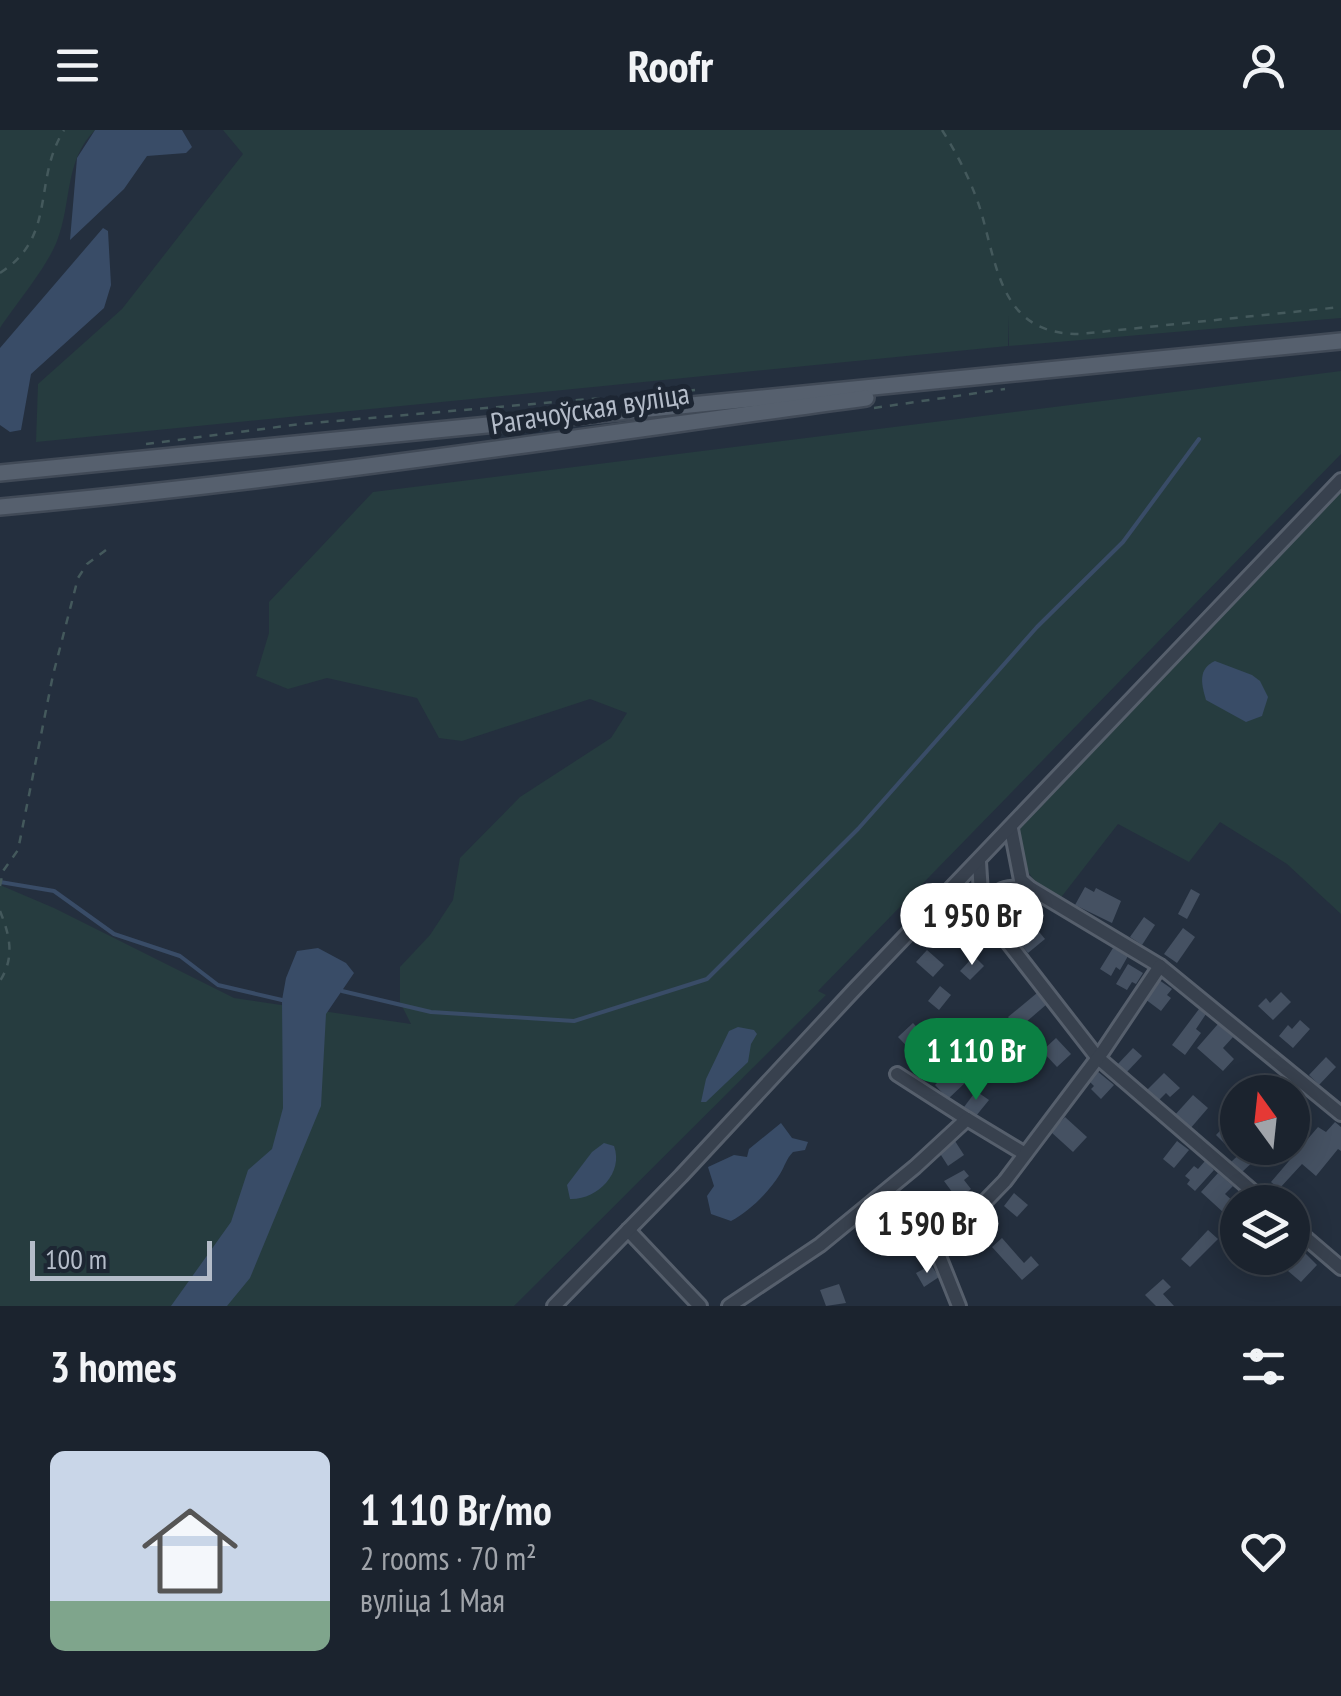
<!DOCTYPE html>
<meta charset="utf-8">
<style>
:root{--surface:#1b232e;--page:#282f3a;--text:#f1f3f6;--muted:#a0a4aa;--line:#39404a;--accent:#0b8043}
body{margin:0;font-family:"PT Sans Narrow",sans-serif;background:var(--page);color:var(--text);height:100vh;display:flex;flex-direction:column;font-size:38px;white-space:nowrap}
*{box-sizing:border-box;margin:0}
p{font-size:32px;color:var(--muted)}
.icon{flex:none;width:55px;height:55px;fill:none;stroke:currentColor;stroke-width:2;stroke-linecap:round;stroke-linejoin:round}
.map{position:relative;height:1176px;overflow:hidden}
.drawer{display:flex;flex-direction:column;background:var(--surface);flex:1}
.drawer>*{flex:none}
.needle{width:65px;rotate:345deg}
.fabs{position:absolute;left:1220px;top:945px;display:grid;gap:20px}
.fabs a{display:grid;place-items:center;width:90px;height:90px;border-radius:50%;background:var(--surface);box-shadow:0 5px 25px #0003,0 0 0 2px var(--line);font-size:50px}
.scale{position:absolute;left:30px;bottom:25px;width:182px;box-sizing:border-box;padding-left:10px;border:5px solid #b4bcc9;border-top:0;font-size:28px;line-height:35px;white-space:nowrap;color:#b4bcc9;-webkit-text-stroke:8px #1d2633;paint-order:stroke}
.price{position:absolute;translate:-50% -85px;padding:0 22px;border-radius:35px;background:#fff;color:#222;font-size:32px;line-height:65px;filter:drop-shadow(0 2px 5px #0008)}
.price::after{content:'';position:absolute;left:50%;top:60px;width:30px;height:22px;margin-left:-15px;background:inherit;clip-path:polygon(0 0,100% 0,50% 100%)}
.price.on{background:var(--accent);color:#fff}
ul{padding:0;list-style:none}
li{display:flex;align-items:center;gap:30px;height:250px;padding:0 50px}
li span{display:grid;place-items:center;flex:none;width:280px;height:200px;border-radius:15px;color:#555}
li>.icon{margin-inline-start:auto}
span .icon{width:120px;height:120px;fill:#fffc;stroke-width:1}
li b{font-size:42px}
h2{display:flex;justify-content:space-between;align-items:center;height:120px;padding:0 50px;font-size:42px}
header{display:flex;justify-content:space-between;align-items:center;height:130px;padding:0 50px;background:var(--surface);font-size:45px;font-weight:700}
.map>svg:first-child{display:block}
</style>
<header><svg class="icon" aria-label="menu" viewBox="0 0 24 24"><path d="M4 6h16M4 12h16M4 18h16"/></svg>Roofr<svg class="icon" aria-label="person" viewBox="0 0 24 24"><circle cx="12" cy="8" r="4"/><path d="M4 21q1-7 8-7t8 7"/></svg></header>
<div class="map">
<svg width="1341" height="1176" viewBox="0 0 1341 1176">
<rect width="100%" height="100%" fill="#242f3e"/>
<g fill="#263c3f">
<path d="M 0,0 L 95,0 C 64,31 72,73 57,111 C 47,137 16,174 0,198 Z"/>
<polygon points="223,0 1341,0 1341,188 1009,216 1009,185 1008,216 36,312 38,254 122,179 243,24"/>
<polygon points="1341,241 1341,324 818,861 826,865 514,1176 0,1176 0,755 54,778 234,868 411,894 400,872 400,837 430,805 453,770 460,728 520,667 611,608 627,583 590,569 462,611 439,608 417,568 327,548 288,559 256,546 269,503 269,472 373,362"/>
<path d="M 1341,360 L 1341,784 L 1287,734 L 1220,692 L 1189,732 L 1118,694 L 1059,770 C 1026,748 1023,739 1018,700 Z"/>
</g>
<g fill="#394c67">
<polygon points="95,0 182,0 192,17 186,23 147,26 124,59 70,110 77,28"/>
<polygon points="103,98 108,101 111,155 104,178 31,244 21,300 10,302 0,295 0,218"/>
<path d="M 1215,531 L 1252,545 L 1260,551 L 1268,567 L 1262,586 L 1246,592 L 1206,570 C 1201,553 1198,539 1215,531 Z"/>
<polygon points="318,818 346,833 354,843 326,884 321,976 250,1148 227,1176 171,1176 231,1092 248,1040 272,1019 283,978 282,870 286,848 297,821"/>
<polygon points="738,897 754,900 757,904 751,914 748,932 706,972 701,972 706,949 729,901"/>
<path d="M 781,993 L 792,1008 L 808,1012 L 805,1020 L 793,1022 C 786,1029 785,1036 780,1044 C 769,1062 749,1082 731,1091 L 711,1084 L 707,1066 L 714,1056 L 708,1037 L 734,1025 L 747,1027 L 749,1019 Z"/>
<path d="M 604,1013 L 614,1016 C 624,1043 597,1070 570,1069 L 567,1055 L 592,1022 Z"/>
</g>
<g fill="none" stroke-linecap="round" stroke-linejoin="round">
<g stroke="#394c67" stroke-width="4">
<polyline points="0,752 54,761 114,804 180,826 218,855 282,870"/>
<polyline points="342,861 431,882 574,891 707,849 858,699 1037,497 1123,412 1199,309"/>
</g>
</g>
<g fill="#455162">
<polygon points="1085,757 1094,762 1096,758 1121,771 1112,793 1075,775"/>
<polygon points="1191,759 1200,764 1187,789 1178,784"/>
<polygon points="1144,787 1155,795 1142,815 1130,807"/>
<polygon points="1035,797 1045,809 1028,823 1018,811"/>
<polygon points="1183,798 1195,807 1177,833 1164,824"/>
<polygon points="1113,818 1128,826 1120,840 1116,837 1111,846 1100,839"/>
<polygon points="927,820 944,835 933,847 916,832"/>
<polygon points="974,826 984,836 970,850 960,841"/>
<polygon points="1128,834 1143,843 1136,854 1132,852 1127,860 1116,854"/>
<polygon points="1159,850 1172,859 1167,865 1171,868 1161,881 1145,869"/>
<polygon points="940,856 951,865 939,880 928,871"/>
<polygon points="1281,862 1291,872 1273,890 1258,876 1266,868 1270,873"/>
<polygon points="1037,863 1047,874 1018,899 1008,887"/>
<polygon points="1199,879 1206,884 1196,899 1201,903 1185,925 1172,915"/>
<polygon points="1300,890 1310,899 1293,918 1279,906 1288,895 1292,899"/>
<polygon points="913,893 933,915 918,928 898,907"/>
<polygon points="1218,894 1233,907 1223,918 1234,929 1223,941 1197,918"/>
<polygon points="1056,908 1071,924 1057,937 1042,921"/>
<polygon points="1133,918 1142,926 1126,943 1117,935"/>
<polygon points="1326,927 1336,937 1319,955 1309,945"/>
<polygon points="954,936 967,951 948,969 935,955"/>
<polygon points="1097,941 1114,955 1101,969 1091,959 1094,956 1089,951"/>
<polygon points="1164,943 1180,958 1170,967 1166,963 1157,972 1146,961"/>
<polygon points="976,961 989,970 976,986 964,977"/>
<polygon points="1193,965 1208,978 1189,1000 1174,986"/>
<polygon points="1065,987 1087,1007 1073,1022 1051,1002"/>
<polygon points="1229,991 1238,999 1238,1007 1228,1017 1216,1005"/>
<polygon points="1335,992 1341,997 1341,1021 1338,1019 1316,1046 1302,1034 1279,1059 1271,1052 1318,997 1326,1002"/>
<polygon points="955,1011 964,1025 948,1036 939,1022"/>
<polygon points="1177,1011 1189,1020 1174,1038 1163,1029"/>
<polygon points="1246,1018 1257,1028 1241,1043 1231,1032"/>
<polygon points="1205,1031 1214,1040 1195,1061 1187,1054 1190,1050 1185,1046 1194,1036 1198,1039"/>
<polygon points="964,1040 969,1046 964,1050 971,1059 958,1070 944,1051"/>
<polygon points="1218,1043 1233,1056 1225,1064 1234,1072 1224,1083 1201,1062"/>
<polygon points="1014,1063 1028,1075 1017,1087 1004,1076"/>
<polygon points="1208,1100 1218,1109 1190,1137 1181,1129"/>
<polygon points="1002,1108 1024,1133 1031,1126 1039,1135 1022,1150 992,1117"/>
<polygon points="1305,1123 1317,1135 1301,1152 1288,1141"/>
<polygon points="931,1135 939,1147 924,1157 916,1143"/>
<polygon points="1163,1149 1171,1157 1163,1164 1174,1176 1156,1176 1145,1165"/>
<polygon points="839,1154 846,1173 826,1176 820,1160"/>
</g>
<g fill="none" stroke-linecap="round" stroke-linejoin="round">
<defs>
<g id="minor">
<polyline points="1011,699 1021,750 1030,758 1160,836 1341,984"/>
<polyline points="979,732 982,779 1097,927 1265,1072"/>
<path d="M 938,775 L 982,779 C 996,758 1006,756 1030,758"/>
<polyline points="897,944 967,989"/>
<polyline points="1292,1096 1341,1138"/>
<polyline points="628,1100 700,1176"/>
<polyline points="554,1176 681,1046 853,861 1341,350"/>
<polyline points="729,1176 820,1115 915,1037 967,989 1025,1024"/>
<polyline points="959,1176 937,1121 1005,1051 1103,921 1160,836"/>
</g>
<g id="major">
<polyline points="0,343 1341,211"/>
<path d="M 0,377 C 290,351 577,307 866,268"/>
</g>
</defs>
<use href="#minor" stroke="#565f6c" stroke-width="18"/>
<use href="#major" stroke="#414a57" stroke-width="20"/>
<g stroke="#44595c" stroke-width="2.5" stroke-dasharray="8 8" stroke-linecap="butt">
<path d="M 942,0 C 958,25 974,57 982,85 C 998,143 1004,205 1080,204 L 1341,177"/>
<path d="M 0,143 C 58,106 32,51 64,0"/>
<polyline points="874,278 1005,259"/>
<polyline points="146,314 301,294 695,260"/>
<polyline points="0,756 3,741 18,720 53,545 78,448 87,434 106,420"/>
<path d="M 0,781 C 10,806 15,827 0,851"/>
</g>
<use href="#minor" stroke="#38414e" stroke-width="12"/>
<use href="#major" stroke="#56606e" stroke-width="15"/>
</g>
<g text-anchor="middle" stroke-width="10" stroke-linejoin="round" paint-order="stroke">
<g font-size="30" fill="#b4bcc9" stroke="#1d2633">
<text transform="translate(590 279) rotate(-9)" y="10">Рагачоўская вуліца</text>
</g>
</g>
</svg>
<div class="fabs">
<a><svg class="needle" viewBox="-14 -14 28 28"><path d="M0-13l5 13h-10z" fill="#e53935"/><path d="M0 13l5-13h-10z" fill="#a0a4aa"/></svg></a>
<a><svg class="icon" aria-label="layers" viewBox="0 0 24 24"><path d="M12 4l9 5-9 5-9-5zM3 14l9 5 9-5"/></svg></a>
</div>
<div class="scale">100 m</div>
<b class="price" style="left:972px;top:838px">1 950 Br</b>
<b class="price on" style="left:976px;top:973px">1 110 Br</b>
<b class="price" style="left:927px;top:1146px">1 590 Br</b>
</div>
<section class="drawer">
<h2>3 homes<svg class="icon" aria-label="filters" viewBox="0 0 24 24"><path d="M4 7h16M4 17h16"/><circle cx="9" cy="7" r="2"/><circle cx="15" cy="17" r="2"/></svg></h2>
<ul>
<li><span style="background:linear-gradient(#c9d6e8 75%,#7fa58c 0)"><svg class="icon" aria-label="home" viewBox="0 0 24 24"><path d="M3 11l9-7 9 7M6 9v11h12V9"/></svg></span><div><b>1 110 Br/mo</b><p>2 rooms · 70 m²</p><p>вуліца 1 Мая</p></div><svg class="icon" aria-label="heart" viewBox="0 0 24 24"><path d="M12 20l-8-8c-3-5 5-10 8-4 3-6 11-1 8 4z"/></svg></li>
</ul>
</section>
